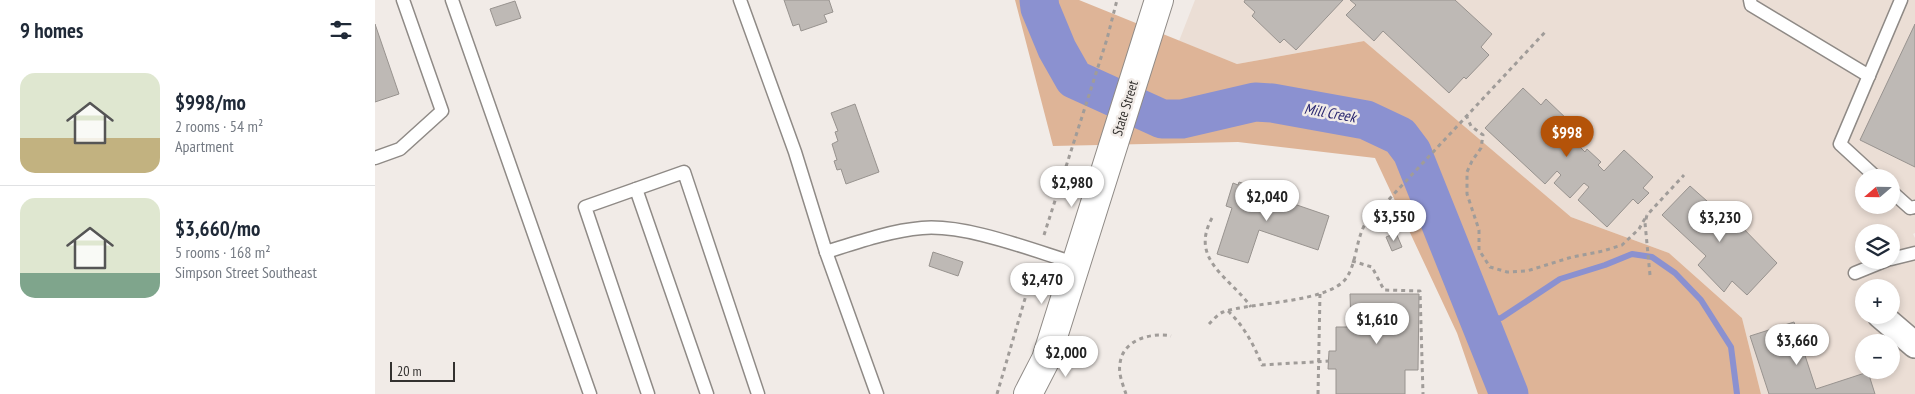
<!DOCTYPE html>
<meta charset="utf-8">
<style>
:root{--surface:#fff;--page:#f2f2f3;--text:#1f2937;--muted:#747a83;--line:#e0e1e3;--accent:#b45309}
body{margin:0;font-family:"PT Sans Narrow",sans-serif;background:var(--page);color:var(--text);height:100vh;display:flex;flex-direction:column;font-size:19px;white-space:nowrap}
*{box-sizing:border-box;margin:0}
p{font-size:16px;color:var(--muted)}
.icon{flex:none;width:28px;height:28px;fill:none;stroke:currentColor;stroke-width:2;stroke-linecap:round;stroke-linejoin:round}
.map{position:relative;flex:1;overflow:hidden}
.details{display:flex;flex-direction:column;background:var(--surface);width:375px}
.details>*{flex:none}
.needle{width:32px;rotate:250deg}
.tools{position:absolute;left:1480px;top:169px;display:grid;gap:10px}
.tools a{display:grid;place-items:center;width:45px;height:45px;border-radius:50%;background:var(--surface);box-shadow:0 2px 8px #0003;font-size:25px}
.scale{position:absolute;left:15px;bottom:12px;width:65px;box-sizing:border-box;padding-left:5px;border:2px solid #33312f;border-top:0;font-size:14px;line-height:18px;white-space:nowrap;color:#33312f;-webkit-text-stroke:4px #f1ebe7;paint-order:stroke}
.price{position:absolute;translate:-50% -42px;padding:0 11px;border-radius:18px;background:#fff;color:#222;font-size:16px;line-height:32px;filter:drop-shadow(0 1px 2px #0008)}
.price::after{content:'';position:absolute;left:50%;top:30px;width:15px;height:11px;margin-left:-8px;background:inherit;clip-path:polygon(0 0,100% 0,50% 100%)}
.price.current{background:var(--accent);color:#fff}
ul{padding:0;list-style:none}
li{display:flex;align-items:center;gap:15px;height:125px;padding:0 20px}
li+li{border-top:1px solid var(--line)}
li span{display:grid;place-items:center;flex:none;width:140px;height:100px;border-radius:15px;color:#555}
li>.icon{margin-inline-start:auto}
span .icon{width:60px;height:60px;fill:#fffc;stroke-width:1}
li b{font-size:21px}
h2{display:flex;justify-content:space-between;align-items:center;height:60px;padding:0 20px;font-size:21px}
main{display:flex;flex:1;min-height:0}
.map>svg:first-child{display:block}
</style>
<main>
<section class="details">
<h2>9 homes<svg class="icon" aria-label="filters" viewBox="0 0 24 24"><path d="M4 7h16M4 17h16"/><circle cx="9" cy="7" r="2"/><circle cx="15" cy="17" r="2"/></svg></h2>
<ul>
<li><span style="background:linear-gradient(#dfe7d0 65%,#c2b280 0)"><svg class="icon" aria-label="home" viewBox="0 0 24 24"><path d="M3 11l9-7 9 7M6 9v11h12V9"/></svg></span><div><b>$998/mo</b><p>2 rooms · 54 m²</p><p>Apartment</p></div></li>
<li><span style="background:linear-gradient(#dfe7d0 75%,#7fa58c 0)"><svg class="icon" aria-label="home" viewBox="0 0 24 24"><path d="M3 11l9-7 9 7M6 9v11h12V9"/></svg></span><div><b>$3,660/mo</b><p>5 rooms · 168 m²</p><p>Simpson Street Southeast</p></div></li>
</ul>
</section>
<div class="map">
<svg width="1540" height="394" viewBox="0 0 1540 394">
<rect width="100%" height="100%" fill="#f1ebe7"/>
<path fill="#ebded5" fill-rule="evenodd" d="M 820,0 L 1540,0 L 1540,233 L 1538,234 L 1540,238 L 1540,394 L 1386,394 L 1367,318 L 1294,253 L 1196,217 L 989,41 L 862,64 L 804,41 ZM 1489,178 L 1516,178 L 1516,205 L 1489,205 ZM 1489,232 L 1516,232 L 1516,260 L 1489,260 ZM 1489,288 L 1516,288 L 1516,315 L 1489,315 ZM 1489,342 L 1516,342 L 1516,370 L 1489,370 Z"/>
<polygon fill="#deb497" points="640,0 704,0 862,64 989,41 1196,217 1294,253 1367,318 1386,394 1103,394 1082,333 1000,158 863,142 678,146"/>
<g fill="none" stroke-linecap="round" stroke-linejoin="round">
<polyline stroke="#8b91d0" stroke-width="6" points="1105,319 1126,318 1185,279 1230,265 1257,254 1277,257 1300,273 1326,300 1356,347 1362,394"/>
<polyline stroke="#8b91d0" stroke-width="39" points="664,0 665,8 682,49 699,79 787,119 807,119 880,102 897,103 991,120 1025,136 1037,152 1134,394"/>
</g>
<g fill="#beb9b5" stroke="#98938f">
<polygon points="409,0 454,0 458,12 449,15 452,22 426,31 424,24 418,26"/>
<polygon points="870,0 968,0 921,50 909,39 905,43 877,16 880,12 869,2"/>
<polygon points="975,0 1080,0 1117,34 1106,47 1114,55 1091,79 1089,77 1074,93 1008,31 999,41 971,15 981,5"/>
<polygon points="140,1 146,18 121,26 115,9"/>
<polygon points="0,24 24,94 0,102"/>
<polygon points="1540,24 1540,167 1485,140"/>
<polygon points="1148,88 1166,105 1171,99 1195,122 1190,127 1208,144 1205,147 1210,152 1212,149 1226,162 1223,165 1229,171 1249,150 1278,177 1268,188 1274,193 1263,204 1258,199 1232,227 1203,200 1214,187 1209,183 1195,198 1179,183 1186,175 1182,171 1170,184 1110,128"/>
<polygon points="480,104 504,172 471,184 466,169 462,170 459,161 462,160 457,144 463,141 460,132 463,131 456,113"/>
<polygon points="864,182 882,188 881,191 954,216 943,250 884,230 873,263 842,254 857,208 851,206 858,183 863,185"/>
<polygon points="1315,186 1358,224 1361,221 1402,263 1372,295 1357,281 1349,292 1323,265 1331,256 1287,215"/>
<polygon points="1021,233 1027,247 1017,251 1011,237"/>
<polygon points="558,252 588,262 583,276 554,266"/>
<polygon points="975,294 1044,294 1043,370 1030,370 1030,394 961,394 961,369 953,369 954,351 961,351 961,327 976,327"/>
<polygon points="1419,322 1441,389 1493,372 1500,394 1394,394 1375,336"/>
</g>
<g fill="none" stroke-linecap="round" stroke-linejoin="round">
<defs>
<g id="service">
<polyline points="77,0 215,394"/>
<path d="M 365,0 L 420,152 L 451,252 C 483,242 514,231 547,228 C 592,224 659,251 703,264"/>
<polyline points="1375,0 1376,5 1494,76"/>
<polyline points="0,158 25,149 67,111 28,0"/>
<polyline points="1502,178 1465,144 1526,0"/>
<polyline points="261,189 332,394"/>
<polyline points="1516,191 1535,208 1540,207"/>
<polyline points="451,252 502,394"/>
<polyline points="1516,259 1540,253"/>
<polyline points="1480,273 1512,260"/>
<polyline points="273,394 210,207 309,172 383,394"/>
</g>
<polyline id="minor" points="1505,315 1540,345"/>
<polyline id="secondary" points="653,394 671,359 784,0"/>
</defs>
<use href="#service" stroke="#8f8a86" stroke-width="15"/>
<use href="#minor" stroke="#8f8a86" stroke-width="28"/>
<use href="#secondary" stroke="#8f8a86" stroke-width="30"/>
<g stroke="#a09c99" stroke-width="3" stroke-dasharray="4 4" stroke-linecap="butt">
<polyline points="1091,115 1096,126 1108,135 1106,148 1097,161 1092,172 1092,194 1104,230 1104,250 1115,267 1132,272 1152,271 1197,257 1228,251 1247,245 1264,229 1272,215"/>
<path d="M 837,218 C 814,260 855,277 876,307"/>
<polyline points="669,235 732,39 742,0"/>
<polyline points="977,261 997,267 1009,290 1045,291 1048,394"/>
<polyline points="1275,275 1270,223 1272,215 1309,175"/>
<path d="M 853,311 C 869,326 879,345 887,365 L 954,361"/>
<path d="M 834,324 C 838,320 843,314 848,312 C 876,302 956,303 972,277 C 981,263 981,242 989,226 L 1172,30"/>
<polyline points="622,394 659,268"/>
<path d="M 751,394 C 748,385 743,373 745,364 C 747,340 776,332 796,336"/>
<polyline points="943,394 945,293"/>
</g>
<use href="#service" stroke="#fff" stroke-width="12"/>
<use href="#minor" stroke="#fff" stroke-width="25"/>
<use href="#secondary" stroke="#fff" stroke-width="28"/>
</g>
<g text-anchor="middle" stroke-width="5" stroke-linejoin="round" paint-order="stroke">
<g font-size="14" fill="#33312f" stroke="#f1ebe7">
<text transform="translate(750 108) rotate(-73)" y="5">State Street</text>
</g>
<g font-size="15" font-style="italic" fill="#2a2770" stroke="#f1ebe7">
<text transform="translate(955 113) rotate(10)" y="5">Mill Creek</text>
</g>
</g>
</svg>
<div class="tools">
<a><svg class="needle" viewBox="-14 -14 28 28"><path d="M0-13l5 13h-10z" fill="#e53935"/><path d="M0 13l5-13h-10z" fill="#747a83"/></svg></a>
<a><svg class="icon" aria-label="layers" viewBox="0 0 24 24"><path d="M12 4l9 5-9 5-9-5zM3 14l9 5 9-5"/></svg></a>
<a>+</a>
<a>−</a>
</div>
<div class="scale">20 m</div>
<b class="price current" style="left:1192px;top:158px">$998</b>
<b class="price" style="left:697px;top:208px">$2,980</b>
<b class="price" style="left:892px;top:222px">$2,040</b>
<b class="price" style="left:1019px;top:242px">$3,550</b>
<b class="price" style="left:1345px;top:243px">$3,230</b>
<b class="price" style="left:667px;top:305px">$2,470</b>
<b class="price" style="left:1002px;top:345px">$1,610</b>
<b class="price" style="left:1422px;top:366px">$3,660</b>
<b class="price" style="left:691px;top:378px">$2,000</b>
</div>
</main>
